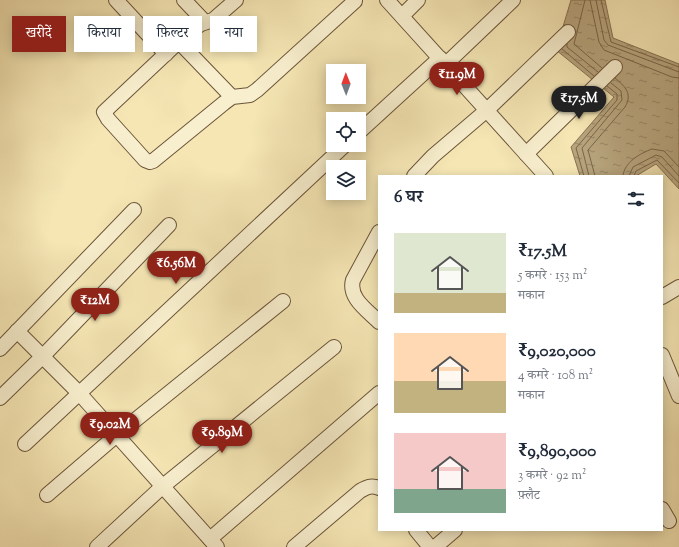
<!DOCTYPE html>
<html lang="hi">
<meta charset="utf-8">
<style>
:root{--surface:#fff;--page:#f6f6f7;--text:#1f2937;--muted:#747a83;--accent:#8f2418}
body{margin:0;font-family:"Sorts Mill Goudy","Noto Serif Devanagari",serif;background:var(--page);color:var(--text);height:100vh;display:flex;flex-direction:column;font-size:15px;white-space:nowrap}
*{box-sizing:border-box;margin:0}
p{font-size:13px;color:var(--muted)}
.icon{flex:none;width:22px;height:22px;fill:none;stroke:currentColor;stroke-width:2;stroke-linecap:round;stroke-linejoin:round}
.map{position:relative;flex:1;overflow:hidden}
.side{position:absolute;left:378px;top:175px;width:285px;height:356px;display:flex;flex-direction:column;background:var(--surface);border-radius:0px;box-shadow:0 2px 10px #0003}
.side>*{flex:none}
.top-card{position:absolute;left:12px;top:16px;width:306px;height:36px;display:flex;gap:8px}
.needle{width:26px;rotate:359deg}
.buttons{position:absolute;left:326px;top:64px;display:grid;gap:8px}
.buttons a{display:grid;place-items:center;width:40px;height:40px;border-radius:0px;background:var(--surface);box-shadow:0 2px 10px #0003;font-size:20px}
.price{position:absolute;translate:-50% -34px;padding:0 9px;border-radius:14px;background:var(--accent);color:#fff;font-size:13px;line-height:26px;filter:drop-shadow(0 1px 2px #0008)}
.price::after{content:'';position:absolute;left:50%;top:24px;width:12px;height:9px;margin-left:-6px;background:inherit;clip-path:polygon(0 0,100% 0,50% 100%)}
.price.selected{background:#222;color:#fff}
ul{padding:0;list-style:none}
li{display:flex;align-items:center;gap:12px;height:100px;padding:0 16px}
li span{display:grid;place-items:center;flex:none;width:112px;height:80px;border-radius:0px;color:#555}
li>.icon{margin-inline-start:auto}
span .icon{width:48px;height:48px;fill:#fffc;stroke-width:1}
li b{font-size:17px}
h2{display:flex;justify-content:space-between;align-items:center;height:48px;padding:0 16px;font-size:17px}
.pill{padding:0 14px;border-radius:0px;background:var(--surface);box-shadow:0 2px 10px #0003;font-size:14px;line-height:36px}
.pill.selected{background:var(--accent);color:#fff}
.map>svg:first-child{display:block}
</style>
<div class="map">
<svg width="679" height="547" viewBox="0 0 679 547">
<defs>
<pattern id="water-ripples" width="26" height="14" patternUnits="userSpaceOnUse"><rect width="26" height="14" fill="#b7a47d"/><path d="M2 4q2-2 4 0t4 0M15 11q2-2 4 0t4 0" fill="none" stroke="#968565"/></pattern>
</defs>
<rect width="100%" height="100%" fill="#f5e6b4"/>
<filter id="stains"><feTurbulence type="fractalNoise" baseFrequency=".005" numOctaves="4"/><feColorMatrix values="0 0 0 0 .2 0 0 0 0 .09 0 0 0 0 .02 0 0 0 .5 -.17"/></filter>
<radialGradient id="worn" r=".72"><stop offset=".6" stop-color="#630" stop-opacity="0"/><stop offset="1" stop-color="#630" stop-opacity=".3"/></radialGradient>
<polygon fill="url(#water-ripples)" stroke="#877152" points="571,0 605,0 613,38 679,64 679,189 656,164 636,176 580,176 571,147 614,97 556,50"/>
<g fill="none" stroke-linecap="round" stroke-linejoin="round">
<g stroke="#7a6448" stroke-width="1">
<polyline points="585,0 574,44 602,68"/>
<polyline points="590,0 599,42 604,50 672,77 679,78"/>
<polyline points="596,0 604,40 608,45 679,72"/>
<polyline points="601,0 611,42 679,67"/>
<polyline points="567,44 567,47 598,72"/>
<polyline points="562,49 594,76"/>
<polyline points="584,176 576,148 617,100 617,94 607,86"/>
<polyline points="589,176 582,148 622,100 621,91 611,83"/>
<path d="M 595,176 L 588,150 L 625,107 C 633,94 625,86 615,78"/>
<path d="M 623,176 C 624,162 641,153 652,149 L 664,151 L 679,167"/>
<polyline points="629,176 633,167 656,155 662,157 679,176"/>
<polyline points="634,176 636,171 657,160 679,183"/>
</g>
<defs>
<g id="street">
<polyline points="116,0 166,54"/>
<polyline points="184,0 205,22"/>
<polyline points="236,0 213,20 201,24 188,33 104,112 108,119 145,160 150,162 153,161 224,103 232,97 250,95 257,90 355,1"/>
<polyline points="387,0 546,176"/>
<polyline points="402,16 418,0"/>
<polyline points="179,42 232,97"/>
<polyline points="446,64 513,0"/>
<polyline points="359,132 440,58"/>
<polyline points="526,154 615,67"/>
<polyline points="414,176 433,156 487,110 568,32"/>
<path d="M 379,232 L 353,280 C 348,298 367,310 379,322"/>
<polyline points="662,297 679,287"/>
<polyline points="17,331 79,393 217,547"/>
<polyline points="0,349 134,210"/>
<polyline points="662,355 679,396"/>
<polyline points="0,398 43,356 169,225"/>
<polyline points="25,444 345,145"/>
<polyline points="47,495 118,434 283,301"/>
<polyline points="662,509 669,521"/>
<polyline points="416,530 430,547"/>
<polyline points="210,539 379,393"/>
<polyline points="97,547 163,486 334,347"/>
<path d="M 294,547 L 360,491 C 367,487 371,485 379,488"/>
<polyline points="435,547 455,530"/>
</g>
</defs>
<use href="#street" stroke="#6c553a" stroke-width="16"/>
<use href="#street" stroke="#f8efce" stroke-width="14"/>
</g>
<rect width="100%" height="100%" filter="url(#stains)"/>
<rect width="100%" height="100%" fill="url(#worn)"/>
</svg>
<div class="buttons">
<a><svg class="needle" viewBox="-14 -14 28 28"><path d="M0-13l5 13h-10z" fill="#e53935"/><path d="M0 13l5-13h-10z" fill="#747a83"/></svg></a>
<a><svg class="icon" aria-label="locate" viewBox="0 0 24 24"><circle cx="12" cy="12" r="6"/><path d="M12 2v4M12 18v4M2 12h4M18 12h4"/></svg></a>
<a><svg class="icon" aria-label="layers" viewBox="0 0 24 24"><path d="M12 4l9 5-9 5-9-5zM3 14l9 5 9-5"/></svg></a>
</div>
<b class="price" style="left:457px;top:96px">₹11.9M</b>
<b class="price selected" style="left:579px;top:120px">₹17.5M</b>
<b class="price" style="left:176px;top:285px">₹6.56M</b>
<b class="price" style="left:95px;top:322px">₹12M</b>
<b class="price" style="left:110px;top:446px">₹9.02M</b>
<b class="price" style="left:222px;top:454px">₹9.89M</b>
<div class="top-card">
<a class="pill selected">खरीदें</a>
<a class="pill">किराया</a>
<a class="pill">फ़िल्टर</a>
<a class="pill">नया</a>
</div>
<section class="side">
<h2>6 घर<svg class="icon" aria-label="filters" viewBox="0 0 24 24"><path d="M4 7h16M4 17h16"/><circle cx="9" cy="7" r="2"/><circle cx="15" cy="17" r="2"/></svg></h2>
<ul>
<li><span style="background:linear-gradient(#dfe7d0 75%,#c2b280 0)"><svg class="icon" aria-label="home" viewBox="0 0 24 24"><path d="M3 11l9-7 9 7M6 9v11h12V9"/></svg></span><div><b>₹17.5M</b><p>5 कमरे · 153 m²</p><p>मकान</p></div></li>
<li><span style="background:linear-gradient(#ffd9b3 60%,#c2b280 0)"><svg class="icon" aria-label="home" viewBox="0 0 24 24"><path d="M3 11l9-7 9 7M6 9v11h12V9"/></svg></span><div><b>₹9,020,000</b><p>4 कमरे · 108 m²</p><p>मकान</p></div></li>
<li><span style="background:linear-gradient(#f6c9c9 70%,#7fa58c 0)"><svg class="icon" aria-label="home" viewBox="0 0 24 24"><path d="M3 11l9-7 9 7M6 9v11h12V9"/></svg></span><div><b>₹9,890,000</b><p>3 कमरे · 92 m²</p><p>फ़्लैट</p></div></li>
</ul>
</section>
</div>
